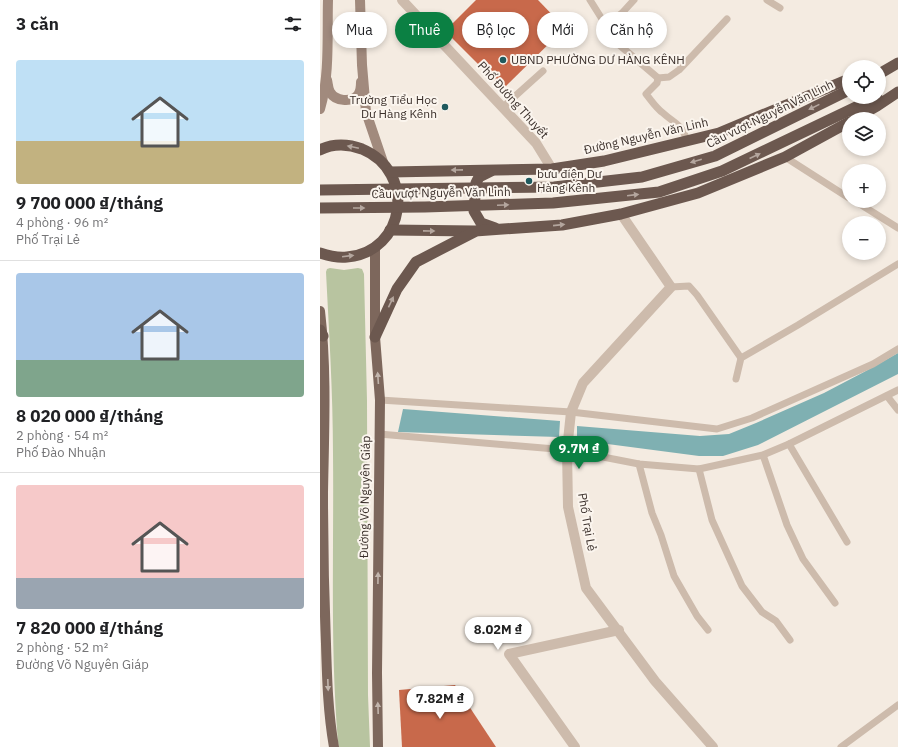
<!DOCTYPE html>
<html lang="vi">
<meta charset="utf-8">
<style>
:root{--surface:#fff;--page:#f2f2f2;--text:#202124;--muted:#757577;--line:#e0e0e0;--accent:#0b8043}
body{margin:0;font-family:"IBM Plex Sans",sans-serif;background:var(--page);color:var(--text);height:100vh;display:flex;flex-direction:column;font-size:15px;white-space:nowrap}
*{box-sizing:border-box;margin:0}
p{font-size:13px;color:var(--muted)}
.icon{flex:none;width:22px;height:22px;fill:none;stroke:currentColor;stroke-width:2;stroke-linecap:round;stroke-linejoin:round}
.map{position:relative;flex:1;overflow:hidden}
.drawer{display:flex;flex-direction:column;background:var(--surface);width:320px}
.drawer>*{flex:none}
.banner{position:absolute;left:12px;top:12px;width:380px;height:36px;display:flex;gap:8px}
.fabs{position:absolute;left:522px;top:60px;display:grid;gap:8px}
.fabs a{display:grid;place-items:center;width:44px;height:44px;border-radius:50%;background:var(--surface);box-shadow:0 2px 6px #0003;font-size:20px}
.price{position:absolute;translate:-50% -34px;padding:0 9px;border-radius:14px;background:#fff;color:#222;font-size:13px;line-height:26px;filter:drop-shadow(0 1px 2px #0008)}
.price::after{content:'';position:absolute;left:50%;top:24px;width:12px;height:9px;margin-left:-6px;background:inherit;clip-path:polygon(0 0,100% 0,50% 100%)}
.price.active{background:var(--accent);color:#fff}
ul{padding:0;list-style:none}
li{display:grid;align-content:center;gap:8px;height:212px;padding:0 16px}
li+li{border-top:1px solid var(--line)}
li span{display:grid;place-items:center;height:124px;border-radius:4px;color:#555}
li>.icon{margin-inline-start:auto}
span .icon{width:72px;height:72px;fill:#fffc;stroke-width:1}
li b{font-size:17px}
h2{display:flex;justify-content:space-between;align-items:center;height:48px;padding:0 16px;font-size:17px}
.pill{padding:0 14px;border-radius:18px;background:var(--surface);box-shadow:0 2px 6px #0003;font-size:14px;line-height:36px}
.pill.active{background:var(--accent);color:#fff}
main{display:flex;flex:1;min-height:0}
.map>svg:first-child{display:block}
</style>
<main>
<section class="drawer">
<h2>3 căn<svg class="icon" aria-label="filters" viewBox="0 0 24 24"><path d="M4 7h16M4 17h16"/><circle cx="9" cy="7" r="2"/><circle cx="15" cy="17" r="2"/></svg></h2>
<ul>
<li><span style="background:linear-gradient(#bfe0f5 65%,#c2b280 0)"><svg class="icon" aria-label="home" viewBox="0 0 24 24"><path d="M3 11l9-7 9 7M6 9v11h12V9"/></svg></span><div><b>9 700 000 ₫/tháng</b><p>4 phòng · 96 m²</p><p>Phố Trại Lẻ</p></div></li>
<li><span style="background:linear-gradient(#a9c7e8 70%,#7fa58c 0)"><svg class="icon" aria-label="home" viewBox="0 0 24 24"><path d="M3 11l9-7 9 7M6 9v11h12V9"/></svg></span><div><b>8 020 000 ₫/tháng</b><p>2 phòng · 54 m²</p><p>Phố Đào Nhuận</p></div></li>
<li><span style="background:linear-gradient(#f6c9c9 75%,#9aa5b1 0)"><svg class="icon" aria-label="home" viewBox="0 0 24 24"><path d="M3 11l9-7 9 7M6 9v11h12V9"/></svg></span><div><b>7 820 000 ₫/tháng</b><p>2 phòng · 52 m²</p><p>Đường Võ Nguyên Giáp</p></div></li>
</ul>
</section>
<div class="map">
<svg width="578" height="747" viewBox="0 0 578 747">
<rect width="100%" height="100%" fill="#f4ebe1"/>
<path fill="#b8c4a0" d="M 10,268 L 24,270 L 38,268 L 42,269 L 44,274 L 47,401 L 48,695 L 50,747 L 19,747 L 18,742 C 10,646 14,550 13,454 C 13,393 9,332 6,272 L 7,269 Z"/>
<g fill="#7fb0b2">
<polygon points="578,353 578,374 438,445 403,456 379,456 257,440 257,426 380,436 409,434 436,423 504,393 544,372"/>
<polygon points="83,409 240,421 239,437 78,432"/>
</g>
<g fill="#c8694b">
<polygon points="156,0 218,0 245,28 183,89 125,31"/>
<polygon points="135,685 176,747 82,747 79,690"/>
</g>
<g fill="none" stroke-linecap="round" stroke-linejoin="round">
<g stroke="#cdbbac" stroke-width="7">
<polyline points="270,0 297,43 338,78 349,77 359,70 407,19"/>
<polyline points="447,0 460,8"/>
<polyline points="287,25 302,13 314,0"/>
<path d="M 338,78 L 337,83 L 326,94 C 331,100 336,108 343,113 C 355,124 362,124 367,141"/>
<polyline points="183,107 223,71"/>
<polyline points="465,157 529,198"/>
<polyline points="535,201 578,228"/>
<polyline points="351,287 369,286 377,295 421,358"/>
<polyline points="416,379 421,358 478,325 578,264"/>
<polyline points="567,396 578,410"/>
<polyline points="60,400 251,412 397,429 432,418 553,364 578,349"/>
<polyline points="59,434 247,450 319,464 379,469 443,455 469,444 578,390"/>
<polyline points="469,444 527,542"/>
<polyline points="443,455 467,525 483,559 515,603"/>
<polyline points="319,464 332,513 341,535 354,576 377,616 388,630"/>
<polyline points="379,469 392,520 422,586 442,612 456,621 470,640"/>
<polyline points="521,747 578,705"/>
</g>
<g stroke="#cdbbac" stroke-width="10">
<polyline points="82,0 216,143 232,169"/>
<polyline points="255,747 189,654 299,630"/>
</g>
<polyline stroke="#cdbbac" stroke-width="10" points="301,214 351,287 263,383 251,412 247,450 248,507 266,588 335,681 393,747"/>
<g stroke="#a18a7d" stroke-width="10">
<polyline points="40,0 42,65 46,112 63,162"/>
<path d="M 7,80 C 8,84 8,89 10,92 C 15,101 31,103 38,95 C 41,91 41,86 41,82"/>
<path d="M 0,109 C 10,76 7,34 8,0"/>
</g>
<g stroke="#7d675c" stroke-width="10">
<polyline points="55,247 55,337 60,400 57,673 58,747"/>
<path d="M 0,311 C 7,371 4,432 3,493 C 3,543 4,594 6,644 C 7,679 8,713 14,747"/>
</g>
<g stroke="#6c584f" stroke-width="11">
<polyline points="559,74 578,63"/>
<polyline points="534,119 557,106 578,92"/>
<path d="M 0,150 C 13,143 29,144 42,149 C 97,172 86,252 27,257 C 18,258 9,256 0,253"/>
<polyline points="171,171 159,177 156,183 154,211 161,223 175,228"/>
<polyline points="70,172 232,169 284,161 399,133 529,79"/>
<polyline points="70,230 155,231 242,225 301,214 378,193 465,157 529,122"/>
<polyline points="0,330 3,336"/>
<polyline points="55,337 77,289 96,262 154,232"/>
</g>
<g stroke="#6c584f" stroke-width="11">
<polyline points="0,190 234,187 322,177 395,156 529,90"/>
<polyline points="0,208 105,207 233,203 339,192 402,171 557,97"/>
</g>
</g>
<defs><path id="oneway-solid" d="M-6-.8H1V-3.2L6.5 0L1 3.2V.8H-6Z"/></defs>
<g fill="#b4a69e">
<use href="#oneway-solid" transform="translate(494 107) rotate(154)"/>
<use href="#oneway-solid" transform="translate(33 147) rotate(-168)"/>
<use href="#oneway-solid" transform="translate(435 156) rotate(-25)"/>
<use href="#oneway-solid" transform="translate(376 161) rotate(164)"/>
<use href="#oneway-solid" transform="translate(137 170) rotate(179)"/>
<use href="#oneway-solid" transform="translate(313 195) rotate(-7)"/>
<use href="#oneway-solid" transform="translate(183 205) rotate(-2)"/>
<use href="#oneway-solid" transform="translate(39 208)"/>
<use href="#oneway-solid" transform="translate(239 225) rotate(-6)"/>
<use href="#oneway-solid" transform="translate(109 231) rotate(1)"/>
<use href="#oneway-solid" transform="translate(28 256) rotate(-7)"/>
<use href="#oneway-solid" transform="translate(71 302) rotate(-65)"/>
</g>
<g fill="#c2b5ac">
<use href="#oneway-solid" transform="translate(58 378) rotate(-94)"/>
<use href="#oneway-solid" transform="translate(58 578) rotate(-89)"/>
<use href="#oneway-solid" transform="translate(8 685) rotate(88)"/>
<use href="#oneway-solid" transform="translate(58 708) rotate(-92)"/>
</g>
<g fill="#1f5a5e" stroke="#fbf5ee" stroke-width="1.5">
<circle cx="183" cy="60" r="4"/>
<circle cx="125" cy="107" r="4"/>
<circle cx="209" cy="181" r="4"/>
</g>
<g text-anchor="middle" stroke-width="4" stroke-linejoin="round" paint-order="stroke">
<g font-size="12" fill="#3b302b" stroke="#fbf5ee" text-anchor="start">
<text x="191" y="64">UBND PHƯỜNG DƯ HÀNG KÊNH</text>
<text x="117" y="104" text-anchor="end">Trường Tiểu Học<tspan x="117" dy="14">Dư Hàng Kênh</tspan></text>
<text x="217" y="178">bưu điện Dư<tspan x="217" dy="14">Hàng Kênh</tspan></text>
</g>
<g font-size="12" fill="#3b302b" stroke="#fbf5ee">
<text transform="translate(193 100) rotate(48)" y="4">Phố Đường Thuyết</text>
<text transform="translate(450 114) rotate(-26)" y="4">Cầu vượt Nguyễn Văn Linh</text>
<text transform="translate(326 136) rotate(-13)" y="4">Đường Nguyễn Văn Linh</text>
<text transform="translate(121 193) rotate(-1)" y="4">Cầu vượt Nguyễn Văn Linh</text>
<text transform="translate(45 497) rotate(-89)" y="4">Đường Võ Nguyên Giáp</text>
<text transform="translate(267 522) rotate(80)" y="4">Phố Trại Lẻ</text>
</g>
</g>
</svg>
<div class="fabs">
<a><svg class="icon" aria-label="locate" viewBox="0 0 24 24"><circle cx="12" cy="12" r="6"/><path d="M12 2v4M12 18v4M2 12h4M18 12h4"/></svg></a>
<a><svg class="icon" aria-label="layers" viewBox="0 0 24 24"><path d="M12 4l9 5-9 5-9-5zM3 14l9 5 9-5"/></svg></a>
<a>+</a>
<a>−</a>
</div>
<b class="price active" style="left:259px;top:470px">9.7M ₫</b>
<b class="price" style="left:178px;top:651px">8.02M ₫</b>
<b class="price" style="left:120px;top:720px">7.82M ₫</b>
<div class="banner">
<a class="pill">Mua</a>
<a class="pill active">Thuê</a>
<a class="pill">Bộ lọc</a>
<a class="pill">Mới</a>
<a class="pill">Căn hộ</a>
</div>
</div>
</main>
